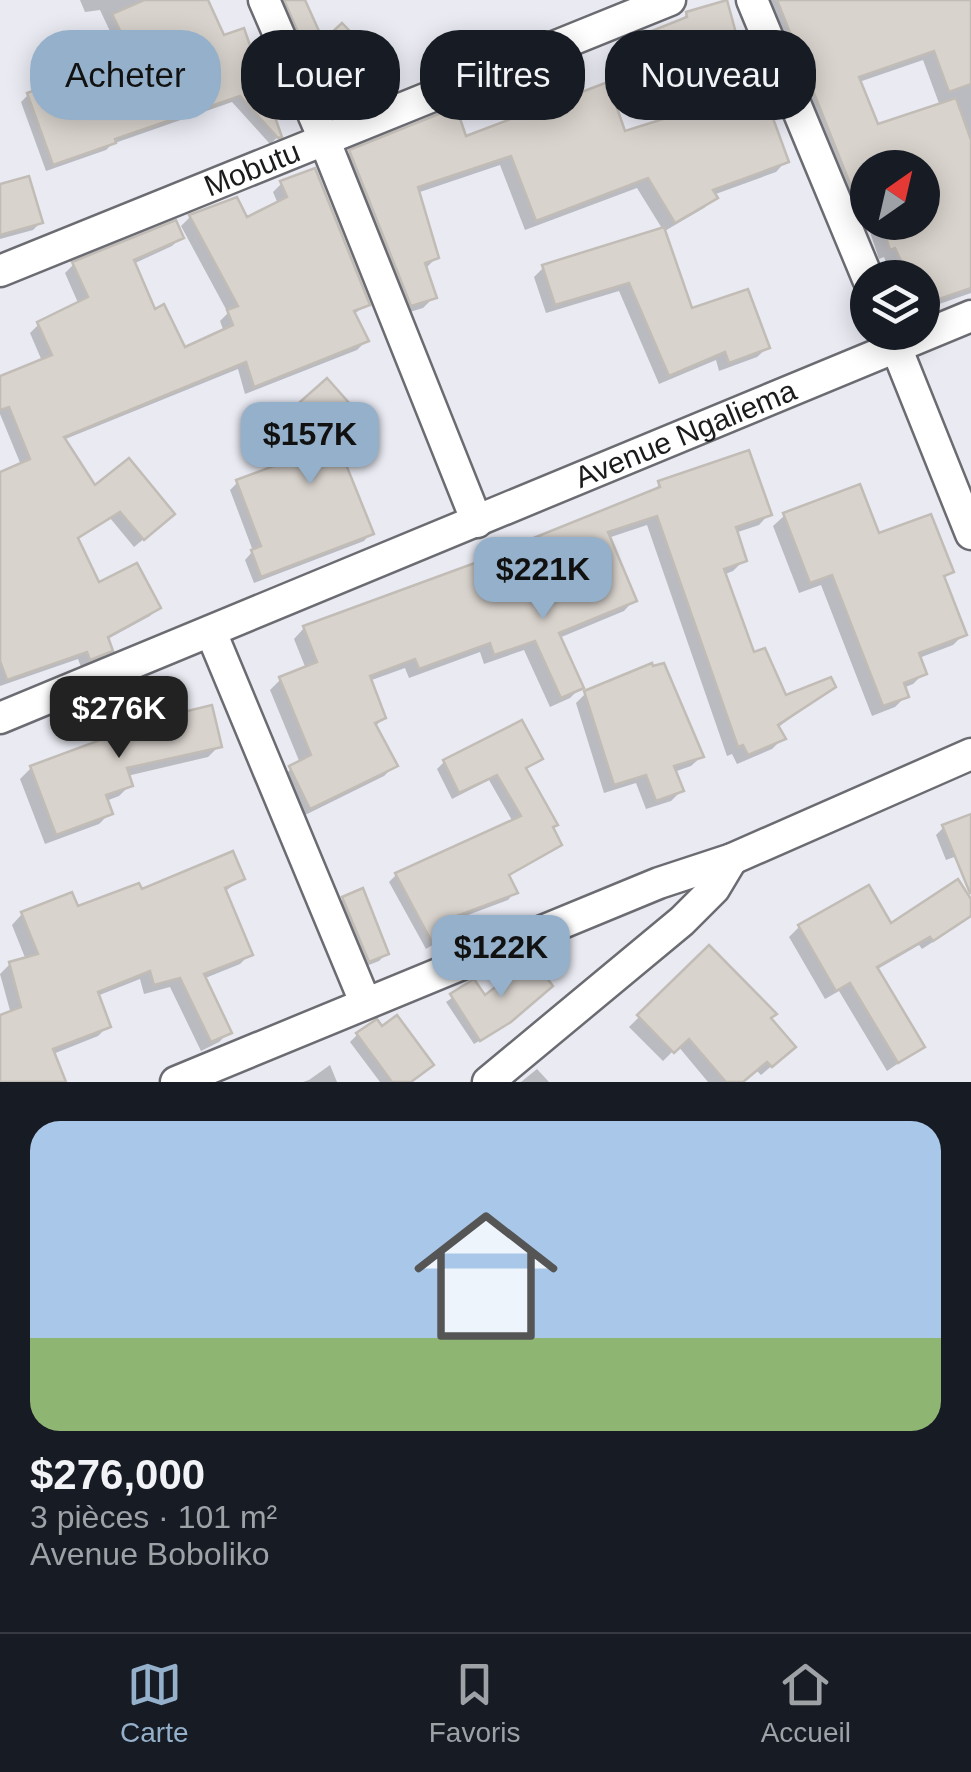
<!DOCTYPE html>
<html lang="fr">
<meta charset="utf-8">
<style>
:root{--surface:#171b24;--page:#242831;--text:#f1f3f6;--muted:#9ea1a6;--line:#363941;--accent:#94b0ca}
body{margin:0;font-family:Arial,sans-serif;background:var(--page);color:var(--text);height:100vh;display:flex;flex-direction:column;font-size:38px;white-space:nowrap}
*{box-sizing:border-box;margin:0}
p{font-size:32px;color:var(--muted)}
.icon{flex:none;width:55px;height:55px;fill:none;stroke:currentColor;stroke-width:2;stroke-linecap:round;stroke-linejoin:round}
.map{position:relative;height:1082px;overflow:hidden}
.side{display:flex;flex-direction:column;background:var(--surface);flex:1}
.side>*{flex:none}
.banner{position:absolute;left:30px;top:30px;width:912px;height:90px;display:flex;gap:20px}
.needle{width:65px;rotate:34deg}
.tools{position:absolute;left:850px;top:150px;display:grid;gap:20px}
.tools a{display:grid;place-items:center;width:90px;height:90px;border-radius:50%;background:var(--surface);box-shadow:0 5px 25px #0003;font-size:50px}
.price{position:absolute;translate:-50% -85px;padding:0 22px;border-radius:20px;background:var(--accent);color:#111;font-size:32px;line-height:65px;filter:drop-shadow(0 2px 5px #0008)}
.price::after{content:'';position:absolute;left:50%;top:60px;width:30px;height:22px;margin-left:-15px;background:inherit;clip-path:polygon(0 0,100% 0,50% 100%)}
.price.current{background:#222;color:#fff}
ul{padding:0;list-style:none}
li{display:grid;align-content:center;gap:20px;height:530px;padding:0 30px}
li span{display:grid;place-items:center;height:310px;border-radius:30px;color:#555}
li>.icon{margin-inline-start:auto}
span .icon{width:180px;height:180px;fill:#fffc;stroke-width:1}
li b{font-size:42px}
.chip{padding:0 35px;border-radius:40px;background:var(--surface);box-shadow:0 5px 25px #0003;font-size:35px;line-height:90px}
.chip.current{background:var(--accent);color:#111}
.tab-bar{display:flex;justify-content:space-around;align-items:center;height:140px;border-top:2px solid var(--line);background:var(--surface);font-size:28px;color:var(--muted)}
.tab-bar a{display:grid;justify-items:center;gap:5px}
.tab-bar .current{color:var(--accent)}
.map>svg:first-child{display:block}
</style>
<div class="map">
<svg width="971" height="1082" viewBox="0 0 971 1082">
<rect width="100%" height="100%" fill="#e9eaf2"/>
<g fill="#0003" fill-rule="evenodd">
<polygon points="80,0 205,0 223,38 279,136 270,144 232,102 112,144 106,150 46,171 21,102 28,95 124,61 100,10 85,12"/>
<polygon points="277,0 303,0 316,31 293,44"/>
<path d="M 762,0 L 971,0 L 971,293 L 922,310 L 922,278 L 895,278 L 892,270 L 889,271 L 884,257 L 879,259 L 868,226 L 854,232 ZM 923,60 L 940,106 L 877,127 L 859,82 ZM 868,168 L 922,168 L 922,222 L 868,222 Z"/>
<polygon points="687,14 737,47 727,58 624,99 614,72 624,62 634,58 630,48 641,38 677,24"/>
<polygon points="342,26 374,60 345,88 313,54"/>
<polygon points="623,134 786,161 776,172 713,195 715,198 704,208 663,232 690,311 767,348 757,357 719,371 716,360 659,384 619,291 546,313 534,277 544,267 663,230 637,188 525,230 500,165 417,193 437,257 425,269 434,297 423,308 400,315 339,163 350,152 464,139"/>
<polygon points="282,183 367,304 353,315 366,341 357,350 245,394 238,369 63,440 94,489 163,523 134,547 110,518 76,540 98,586 158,607 150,616 106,640 110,650 101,659 81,667 78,659 0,686 0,475 21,465 0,414 0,379 42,361 30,333 39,324 79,305 65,273 74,264 181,237 172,246 133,264 154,312 184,350 224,332 220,321 228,313 181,226 190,217 235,200 245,220 278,204 273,192"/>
<polygon points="0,187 40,223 33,230 0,239"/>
<polygon points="327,382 341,457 371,533 364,541 254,583 245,560 253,551 230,490 237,483 305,457 278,426"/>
<polygon points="660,484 769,514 759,525 735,533 744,560 733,571 723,575 753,656 784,698 833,687 777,728 783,738 772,749 737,764 732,754 727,756 647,525 608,538 634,600 624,611 559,638 581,687 570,698 550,707 524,650 484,664 480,652 409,678 405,668 369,681 383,718 375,727 394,766 384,776 299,818 279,778 300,763 270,690 281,679 306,669 294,639 304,628 526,547 532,541 648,495"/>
<polygon points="784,516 878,536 951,571 943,580 964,634 953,645 919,658 924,673 913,684 903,688 906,696 895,707 872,716 821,585 799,593 773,526"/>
<polygon points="586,693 701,757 691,766 674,772 681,791 671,801 646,809 636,783 604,793 576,703"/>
<polygon points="115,713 165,719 219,746 208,757 127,776 130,785 119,796 106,801 110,813 99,824 45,844 20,779 31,768 108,740 104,724"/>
<polygon points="540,758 524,770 559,844 507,877 515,892 508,900 452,921 457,930 426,949 389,882 396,875 513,822 489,780 452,799 437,769 444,762"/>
<polygon points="971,817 971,851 946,860 936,835 944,827"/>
<polygon points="242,879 224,892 250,954 240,964 203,979 229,1032 219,1042 201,1051 170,987 144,994 140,979 97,996 108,1026 98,1036 53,1054 0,1082 0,1018 11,1014 0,974 10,964 26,960 12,925 22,914 77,909 140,892"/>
<polygon points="868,888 890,926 971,904 971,915 965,921 922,949 919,945 876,970 922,1047 887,1071 839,991 825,999 789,937 799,927"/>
<polygon points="343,899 386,954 379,961 361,968 336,907"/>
<polygon points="709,948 769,1018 783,1056 761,1075 756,1070 742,1082 708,1082 678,1046 663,1061 629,1027"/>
<polygon points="474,983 484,999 550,986 503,1027 474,1044 446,1002"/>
<polygon points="358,1034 410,1082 380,1082 350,1042"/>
<polygon points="330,1065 337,1082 303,1082 309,1080"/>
<polygon points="537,1069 549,1082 521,1082"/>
</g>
<g fill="#d9d3cd" stroke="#c2bcb6" stroke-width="2.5">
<polygon points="144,0 208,0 224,35 244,28 282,137 278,138 240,96 115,139 116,143 53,165 27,93 132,55 112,14"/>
<polygon points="284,0 305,0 319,31 301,39"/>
<polygon points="727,0 740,48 634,90 623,60 645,51 639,36 687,17 686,12"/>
<polygon points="777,0 971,0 971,84 949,92 934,51 859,77 878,124 956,98 971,140 971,288 922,305 922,278 909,278 895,248 890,250 881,222 922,222 922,168 868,168 868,229"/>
<polygon points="342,23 378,60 354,83 318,45"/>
<polygon points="608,82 625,131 762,88 789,162 713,190 718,198 675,223 648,178 536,221 511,156 418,187 439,258 425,263 437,298 411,306 349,150 456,107 466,136"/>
<polygon points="315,168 370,305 354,311 369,341 254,387 246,362 64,437 95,485 129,458 175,514 144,540 120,512 78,538 99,582 137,563 161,608 108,637 113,651 90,660 87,652 7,680 0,661 0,472 30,459 9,407 0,410 0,376 52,355 37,322 88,297 72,262 176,220 184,238 134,260 155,309 164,304 185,347 233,325 227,310 238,306 189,215 237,197 247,217 287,197 280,181"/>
<polygon points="29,176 43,223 0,235 0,184"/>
<polygon points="664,227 692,308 748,289 770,348 729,363 725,352 669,376 629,283 555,305 542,265"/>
<polygon points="327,378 374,431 343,457 374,534 261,577 251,550 261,546 236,480 314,451 283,417"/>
<polygon points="749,450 772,515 736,527 747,561 724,569 754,652 765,648 786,695 831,677 836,687 778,725 786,739 748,755 743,745 738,747 657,516 608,532 637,601 559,633 584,688 561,698 535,641 494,655 490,643 419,669 415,659 370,676 386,718 375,723 398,766 310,809 289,766 311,755 279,677 317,662 303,626 532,542 531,539 660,487 658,481"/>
<polygon points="860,484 879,533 931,514 954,572 944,576 967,635 919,653 927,674 904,683 909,697 883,706 832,575 810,583 783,513"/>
<polygon points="652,663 653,666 664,663 704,757 674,766 684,791 656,801 646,775 614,785 584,691"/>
<polygon points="163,699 167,716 212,705 222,747 127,768 133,786 106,795 113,814 56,835 30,766 119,733 114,711"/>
<polygon points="522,720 543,759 526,768 558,825 553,827 562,845 509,875 518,893 454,917 460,930 433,944 395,873 521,816 497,775 459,793 443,760"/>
<polygon points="971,814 971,893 970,893 942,825"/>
<polygon points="233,851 245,879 225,888 253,955 204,974 232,1033 211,1042 180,978 154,985 150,971 98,992 111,1027 53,1049 66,1082 0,1082 0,1015 21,1007 9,962 38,954 21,912 72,892 78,906 139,883 142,889"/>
<polygon points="958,879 971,899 971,916 933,941 930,937 877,967 925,1047 898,1063 850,983 836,991 798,925 869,885 891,923"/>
<polygon points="363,888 389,954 369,962 342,897"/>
<polygon points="709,945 777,1014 771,1018 796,1047 772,1067 767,1062 743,1082 726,1082 689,1039 674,1053 637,1015"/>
<polygon points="532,959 553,986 511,1022 480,1041 450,994 474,979 485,995"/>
<polygon points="397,1015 434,1065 411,1082 392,1082 356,1033 377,1019 382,1026"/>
</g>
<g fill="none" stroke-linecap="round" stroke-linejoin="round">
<defs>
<g id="minor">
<polyline points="264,0 324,139 477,522"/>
<polyline points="752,0 868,279"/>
<path id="s1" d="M 0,271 L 670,0"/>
<polyline points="890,332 971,534"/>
<polyline points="211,632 365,1002"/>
<path id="s2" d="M 0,718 L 971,316"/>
<polyline points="176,1082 659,883 732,859 971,754"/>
<polyline points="488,1082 682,921 714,889 732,859"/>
</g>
</defs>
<use href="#minor" stroke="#6b6b72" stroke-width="35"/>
<use href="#minor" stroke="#fff" stroke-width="30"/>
</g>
<g text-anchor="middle" stroke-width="8" stroke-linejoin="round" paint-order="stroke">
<g font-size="30" fill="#1a1b1d" stroke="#e9eaf2">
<text dy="10" stroke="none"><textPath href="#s1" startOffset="272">Mobutu</textPath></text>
<text dy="10" stroke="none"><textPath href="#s2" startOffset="742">Avenue Ngaliema</textPath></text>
</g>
</g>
</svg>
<div class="tools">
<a><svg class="needle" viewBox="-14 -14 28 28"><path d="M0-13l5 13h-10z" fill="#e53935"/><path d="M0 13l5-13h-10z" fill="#9ea1a6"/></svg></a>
<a><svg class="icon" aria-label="layers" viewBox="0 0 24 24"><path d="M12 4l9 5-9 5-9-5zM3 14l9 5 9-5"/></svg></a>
</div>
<b class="price" style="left:310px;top:487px">$157K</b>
<b class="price" style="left:543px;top:622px">$221K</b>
<b class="price current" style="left:119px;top:761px">$276K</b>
<b class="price" style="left:501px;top:1000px">$122K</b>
<div class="banner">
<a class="chip current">Acheter</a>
<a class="chip">Louer</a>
<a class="chip">Filtres</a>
<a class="chip">Nouveau</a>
</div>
</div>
<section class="side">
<ul>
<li><span style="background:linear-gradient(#a9c7e8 70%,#8fb573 0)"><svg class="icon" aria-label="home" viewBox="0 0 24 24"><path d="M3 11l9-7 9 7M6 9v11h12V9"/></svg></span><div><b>$276,000</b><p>3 pièces · 101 m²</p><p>Avenue Boboliko</p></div></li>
</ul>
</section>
<nav class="tab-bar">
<a class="current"><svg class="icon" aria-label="map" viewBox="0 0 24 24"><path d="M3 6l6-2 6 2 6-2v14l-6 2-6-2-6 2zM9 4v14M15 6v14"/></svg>Carte</a>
<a><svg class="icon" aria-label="saved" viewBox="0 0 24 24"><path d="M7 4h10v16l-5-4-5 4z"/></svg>Favoris</a>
<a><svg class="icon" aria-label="home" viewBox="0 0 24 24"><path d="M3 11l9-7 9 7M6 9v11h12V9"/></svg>Accueil</a>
</nav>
